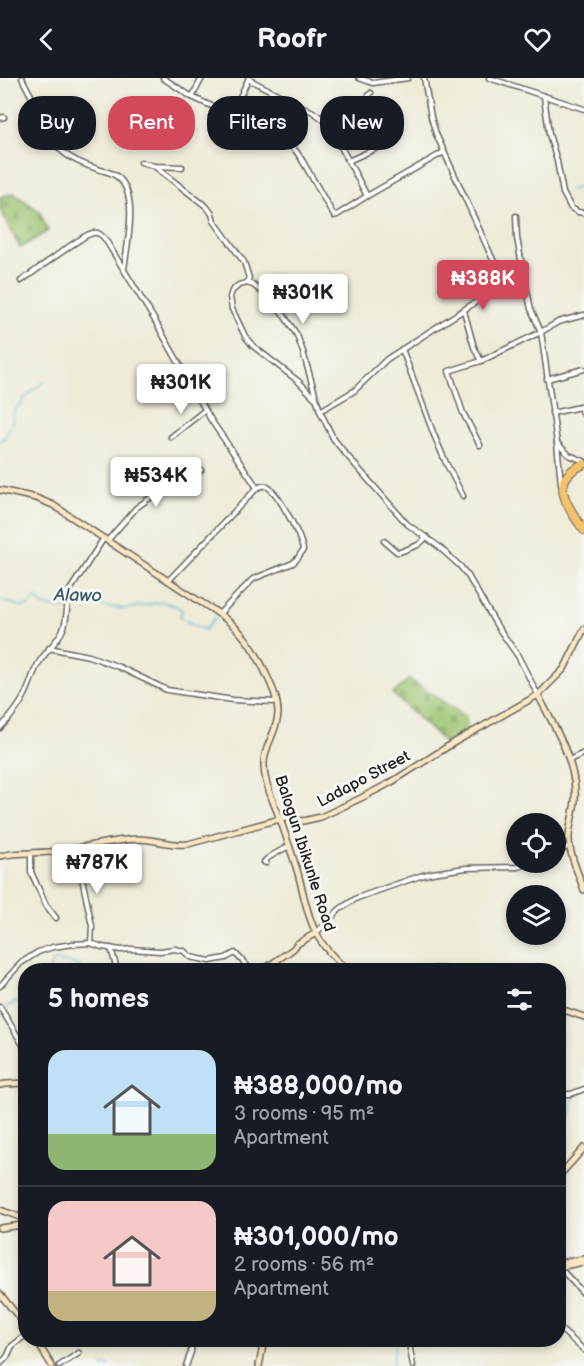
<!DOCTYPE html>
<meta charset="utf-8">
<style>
:root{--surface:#171b24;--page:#242831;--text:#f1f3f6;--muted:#9ea1a6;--line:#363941;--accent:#d1495b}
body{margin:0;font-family:"Balsamiq Sans",sans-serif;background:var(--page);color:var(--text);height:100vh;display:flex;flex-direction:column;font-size:22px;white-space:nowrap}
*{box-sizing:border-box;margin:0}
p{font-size:20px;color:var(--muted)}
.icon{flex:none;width:33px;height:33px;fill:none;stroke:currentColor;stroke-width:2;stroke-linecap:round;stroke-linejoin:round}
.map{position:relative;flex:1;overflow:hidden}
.sheet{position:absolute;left:18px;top:885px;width:548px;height:384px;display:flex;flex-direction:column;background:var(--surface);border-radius:24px;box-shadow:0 3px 9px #0003}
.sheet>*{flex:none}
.banner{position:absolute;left:18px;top:18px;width:549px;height:54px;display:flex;gap:12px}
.tools{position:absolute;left:506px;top:735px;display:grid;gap:12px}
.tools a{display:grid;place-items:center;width:60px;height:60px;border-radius:50%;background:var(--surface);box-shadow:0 3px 9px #0003;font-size:30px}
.price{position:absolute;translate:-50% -51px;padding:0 14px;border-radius:6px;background:#fff;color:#222;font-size:20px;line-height:39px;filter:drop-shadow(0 2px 3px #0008)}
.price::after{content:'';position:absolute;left:50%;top:36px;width:18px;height:14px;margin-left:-9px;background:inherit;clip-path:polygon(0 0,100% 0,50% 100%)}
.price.current{background:var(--accent);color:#fff}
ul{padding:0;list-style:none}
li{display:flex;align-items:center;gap:18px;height:150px;padding:0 30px}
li+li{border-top:2px solid var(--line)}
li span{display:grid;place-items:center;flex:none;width:168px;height:120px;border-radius:18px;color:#555}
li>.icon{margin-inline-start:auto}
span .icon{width:72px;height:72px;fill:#fffc;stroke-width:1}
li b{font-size:26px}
h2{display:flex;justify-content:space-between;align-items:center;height:72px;padding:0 30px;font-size:26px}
.chip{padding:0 21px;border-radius:24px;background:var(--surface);box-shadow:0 3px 9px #0003;font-size:21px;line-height:54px}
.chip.current{background:var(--accent);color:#fff}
header{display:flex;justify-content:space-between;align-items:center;height:78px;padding:0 30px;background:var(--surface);font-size:27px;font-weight:600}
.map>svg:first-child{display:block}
</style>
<header><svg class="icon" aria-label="back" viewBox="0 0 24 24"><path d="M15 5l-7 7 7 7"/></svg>Roofr<svg class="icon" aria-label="heart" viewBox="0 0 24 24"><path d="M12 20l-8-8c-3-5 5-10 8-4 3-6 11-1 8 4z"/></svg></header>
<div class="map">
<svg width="584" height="1288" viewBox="0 0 584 1288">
<defs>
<pattern id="cemetery-stones" width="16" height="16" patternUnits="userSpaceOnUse" patternTransform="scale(1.5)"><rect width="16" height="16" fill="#9cc571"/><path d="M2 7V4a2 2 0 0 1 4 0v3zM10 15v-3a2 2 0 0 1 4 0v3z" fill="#86a961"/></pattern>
</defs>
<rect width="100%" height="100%" fill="#f6f6f2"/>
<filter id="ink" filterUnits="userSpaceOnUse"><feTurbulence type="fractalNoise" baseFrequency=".0167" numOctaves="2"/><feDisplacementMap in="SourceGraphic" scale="12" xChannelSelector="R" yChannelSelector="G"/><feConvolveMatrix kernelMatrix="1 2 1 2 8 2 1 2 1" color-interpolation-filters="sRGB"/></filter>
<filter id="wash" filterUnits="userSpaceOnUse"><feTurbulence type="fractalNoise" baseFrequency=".008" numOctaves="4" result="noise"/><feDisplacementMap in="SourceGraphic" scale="24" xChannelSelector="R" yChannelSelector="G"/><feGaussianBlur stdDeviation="1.35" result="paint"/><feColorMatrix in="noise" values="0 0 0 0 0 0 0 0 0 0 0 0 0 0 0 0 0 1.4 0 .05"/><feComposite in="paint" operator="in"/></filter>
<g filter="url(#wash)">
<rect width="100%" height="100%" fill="#eeebd7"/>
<g fill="url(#cemetery-stones)" stroke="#5c7046" stroke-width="1.5">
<polygon points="14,115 39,133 48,153 20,170 0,131 0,119"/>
<polygon points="409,601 466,639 467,654 445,665 393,616"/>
</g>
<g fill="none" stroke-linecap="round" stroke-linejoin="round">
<g stroke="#5eb5db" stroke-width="1.5">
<polyline points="570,112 584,108"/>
<polyline points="0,362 5,360 12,344 14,333 24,323 23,321 45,303"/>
<polyline points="0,522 23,529 28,528 36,520 43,528 65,531 84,526 125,531 162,524 176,528 182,532 180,539 186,543 205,552 215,539"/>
<polyline points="50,892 51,886 54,883 71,885 80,889 80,892"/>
<polyline points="0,933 15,924 26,922"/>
<polyline points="558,1045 571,1037 573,1017"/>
<polyline points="103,1288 110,1288"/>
<polyline points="392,1288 396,1262"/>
</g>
</g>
</g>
<g filter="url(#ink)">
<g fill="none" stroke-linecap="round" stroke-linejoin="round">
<defs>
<g id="street">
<path d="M 22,0 C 29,15 38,30 46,45 C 50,53 53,63 59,70 C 69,82 93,90 108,94 C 143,104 127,166 124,191"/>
<polyline points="163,0 192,19 231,37 290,68 296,73 302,82 334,138 337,137 367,118 444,74"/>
<polyline points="359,0 373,5 408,0"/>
<polyline points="424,0 431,39 436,56 504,206"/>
<polyline points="489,0 584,31"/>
<polyline points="248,1 313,34 323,41 330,48 367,118"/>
<polyline points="544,18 549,56 557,83 563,115 571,130 578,134 584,135"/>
<polyline points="192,19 202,0"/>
<polyline points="231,37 249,0"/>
<polyline points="0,40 4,39"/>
<polyline points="330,48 361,27 371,15"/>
<polyline points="348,83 393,63"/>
<polyline points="141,84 154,88 182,89"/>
<polyline points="154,88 207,129 212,136 214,143 244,184 249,200 247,205"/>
<polyline points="516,138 517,160 525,204"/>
<path d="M 21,203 C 39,190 57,177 76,164 C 81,161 87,156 93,155 C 99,154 101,157 105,161 L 154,241 L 211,342 L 254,405 L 257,410"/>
<polyline points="464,233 474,269 481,283"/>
<polyline points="402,271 434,357 446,385 463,418"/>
<polyline points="547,301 584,291"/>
<polyline points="315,320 298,303 253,268 245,258 232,231 230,219 232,213 239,207 247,205 253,207 267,218 281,233 297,257 303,274 320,333 333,360 344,374 407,446 438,468 460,488 468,498 497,548 518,578 538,617"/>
<polyline points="320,333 354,313 387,281 504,206 525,204 531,231 541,254 557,365 561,406"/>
<polyline points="552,335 580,329 584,337"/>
<polyline points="171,359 205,332"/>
<polyline points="557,365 569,377 584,383"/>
<polyline points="480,367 463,335 449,293 481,283 541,254 558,244 584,237"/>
<polyline points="108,462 136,430 161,412 201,392"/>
<polyline points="384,463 397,474 400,474 418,467 427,459"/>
<path d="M 169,502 L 257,410 C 260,409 262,407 266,408 C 278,413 301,459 303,472 L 298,480 L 293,485 L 253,501 L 220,535"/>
<polyline points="49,570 89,578 119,589 167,612 233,622 276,624"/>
<path d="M 0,650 C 10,640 19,629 25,617 C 31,605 33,593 40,583 C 47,572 60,561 64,549 C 68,537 66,524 70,512 L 104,460"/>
<polyline points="569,682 584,675"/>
<polyline points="78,770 83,805 92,848 91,865"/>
<polyline points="31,775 31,794 46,827 56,840"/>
<polyline points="555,775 570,768"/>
<path d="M 266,785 L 264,784 C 268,778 281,773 289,768"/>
<polyline points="316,855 340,831 357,820 420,798 432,795 466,790 518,789 533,784"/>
<polyline points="111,870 117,892"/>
<polyline points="0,908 21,885 38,874 53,869 73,866 91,865 102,869 121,872 131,871 160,873 175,871 184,873 190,879 210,883 226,880 235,875 251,892"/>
<polyline points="0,929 26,972"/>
<polyline points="558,1016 571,1016 584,1011"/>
<polyline points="558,1188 584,1216"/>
<polyline points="558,1249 584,1272"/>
<polyline points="411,1262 410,1271 413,1288"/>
<polyline points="0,1286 7,1279 12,1268 26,1257"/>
<polyline points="59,1288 79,1275"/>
<polyline points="186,1288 191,1274 192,1262"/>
</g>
<g id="secondary">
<path d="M 0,412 L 36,420 L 53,427 L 199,523 C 235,544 251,561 268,600 C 273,611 278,622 278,635 C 278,653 263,669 264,687 C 264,704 272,721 278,736 C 285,754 291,773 297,792 C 304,815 307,841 320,862 C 327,873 337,883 347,892"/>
<path d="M 538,617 C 553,646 573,678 575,712 C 577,728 570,742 569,758 C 568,774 579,797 584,812"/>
<path d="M 0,778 C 20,773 40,776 60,773 C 86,769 111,762 138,761 C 155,761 171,768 188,766 L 280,741 L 287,740 L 303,743 L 321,739 L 361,720 L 390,705 L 455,664 L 538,617 L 564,591 L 584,551"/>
<polyline points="263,892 293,871 297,866 316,855"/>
<polyline points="426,892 440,891 447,892"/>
<polyline points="558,930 584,939"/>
<path d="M 0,1007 C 9,1005 16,1006 26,1005"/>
<polyline points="558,1099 584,1070"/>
<polyline points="0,1132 26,1141"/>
<polyline points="0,1150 23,1147 26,1144"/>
<polyline points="558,1185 584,1181"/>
<polyline points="558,1189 584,1184"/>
<polyline points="0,1216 26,1248"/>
<polyline points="36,1262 52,1288"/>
<polyline points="259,1288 264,1262"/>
</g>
<path id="highway" d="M 584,386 C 547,401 567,429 584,452"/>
</defs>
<use href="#street" stroke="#66645d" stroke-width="7"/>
<use href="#secondary" stroke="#66645d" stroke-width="8"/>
<use href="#highway" stroke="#66645d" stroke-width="10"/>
<use href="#street" stroke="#fff" stroke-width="4"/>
<use href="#secondary" stroke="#fae7c3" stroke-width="5"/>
<use href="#highway" stroke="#f3c26a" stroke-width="8"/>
</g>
</g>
<g text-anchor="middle" stroke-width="6" stroke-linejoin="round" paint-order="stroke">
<g font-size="16" fill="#1c1c1c" stroke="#f6f6f2">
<text transform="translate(363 700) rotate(-28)" y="6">Ladapo Street</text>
<text transform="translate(306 775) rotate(72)" y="6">Balogun Ibikunle Road</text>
</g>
<g font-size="18" font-style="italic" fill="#365968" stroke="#f6f6f2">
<text transform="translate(78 517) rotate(1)" y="6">Alawo</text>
</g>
</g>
</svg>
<div class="tools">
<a><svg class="icon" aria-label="locate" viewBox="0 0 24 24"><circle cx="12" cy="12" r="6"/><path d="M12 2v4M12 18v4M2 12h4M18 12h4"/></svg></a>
<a><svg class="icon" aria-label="layers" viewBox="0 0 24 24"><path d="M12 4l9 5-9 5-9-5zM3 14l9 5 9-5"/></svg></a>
</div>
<b class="price current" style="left:483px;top:233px">₦388K</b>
<b class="price" style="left:303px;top:247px">₦301K</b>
<b class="price" style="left:181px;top:337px">₦301K</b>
<b class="price" style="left:156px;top:430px">₦534K</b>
<b class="price" style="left:97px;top:817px">₦787K</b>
<div class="banner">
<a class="chip">Buy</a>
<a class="chip current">Rent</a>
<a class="chip">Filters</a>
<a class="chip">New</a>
</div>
<section class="sheet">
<h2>5 homes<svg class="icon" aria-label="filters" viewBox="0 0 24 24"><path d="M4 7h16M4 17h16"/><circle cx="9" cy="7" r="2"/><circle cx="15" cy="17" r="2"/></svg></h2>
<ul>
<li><span style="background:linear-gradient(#bfe0f5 70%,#8fb573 0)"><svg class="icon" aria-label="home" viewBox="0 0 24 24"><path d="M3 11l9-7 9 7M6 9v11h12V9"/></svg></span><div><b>₦388,000/mo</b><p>3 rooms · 95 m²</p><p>Apartment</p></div></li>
<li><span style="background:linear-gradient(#f6c9c9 75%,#c2b280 0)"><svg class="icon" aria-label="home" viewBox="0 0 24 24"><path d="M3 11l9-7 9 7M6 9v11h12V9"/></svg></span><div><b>₦301,000/mo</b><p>2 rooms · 56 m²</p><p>Apartment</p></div></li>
</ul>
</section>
</div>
